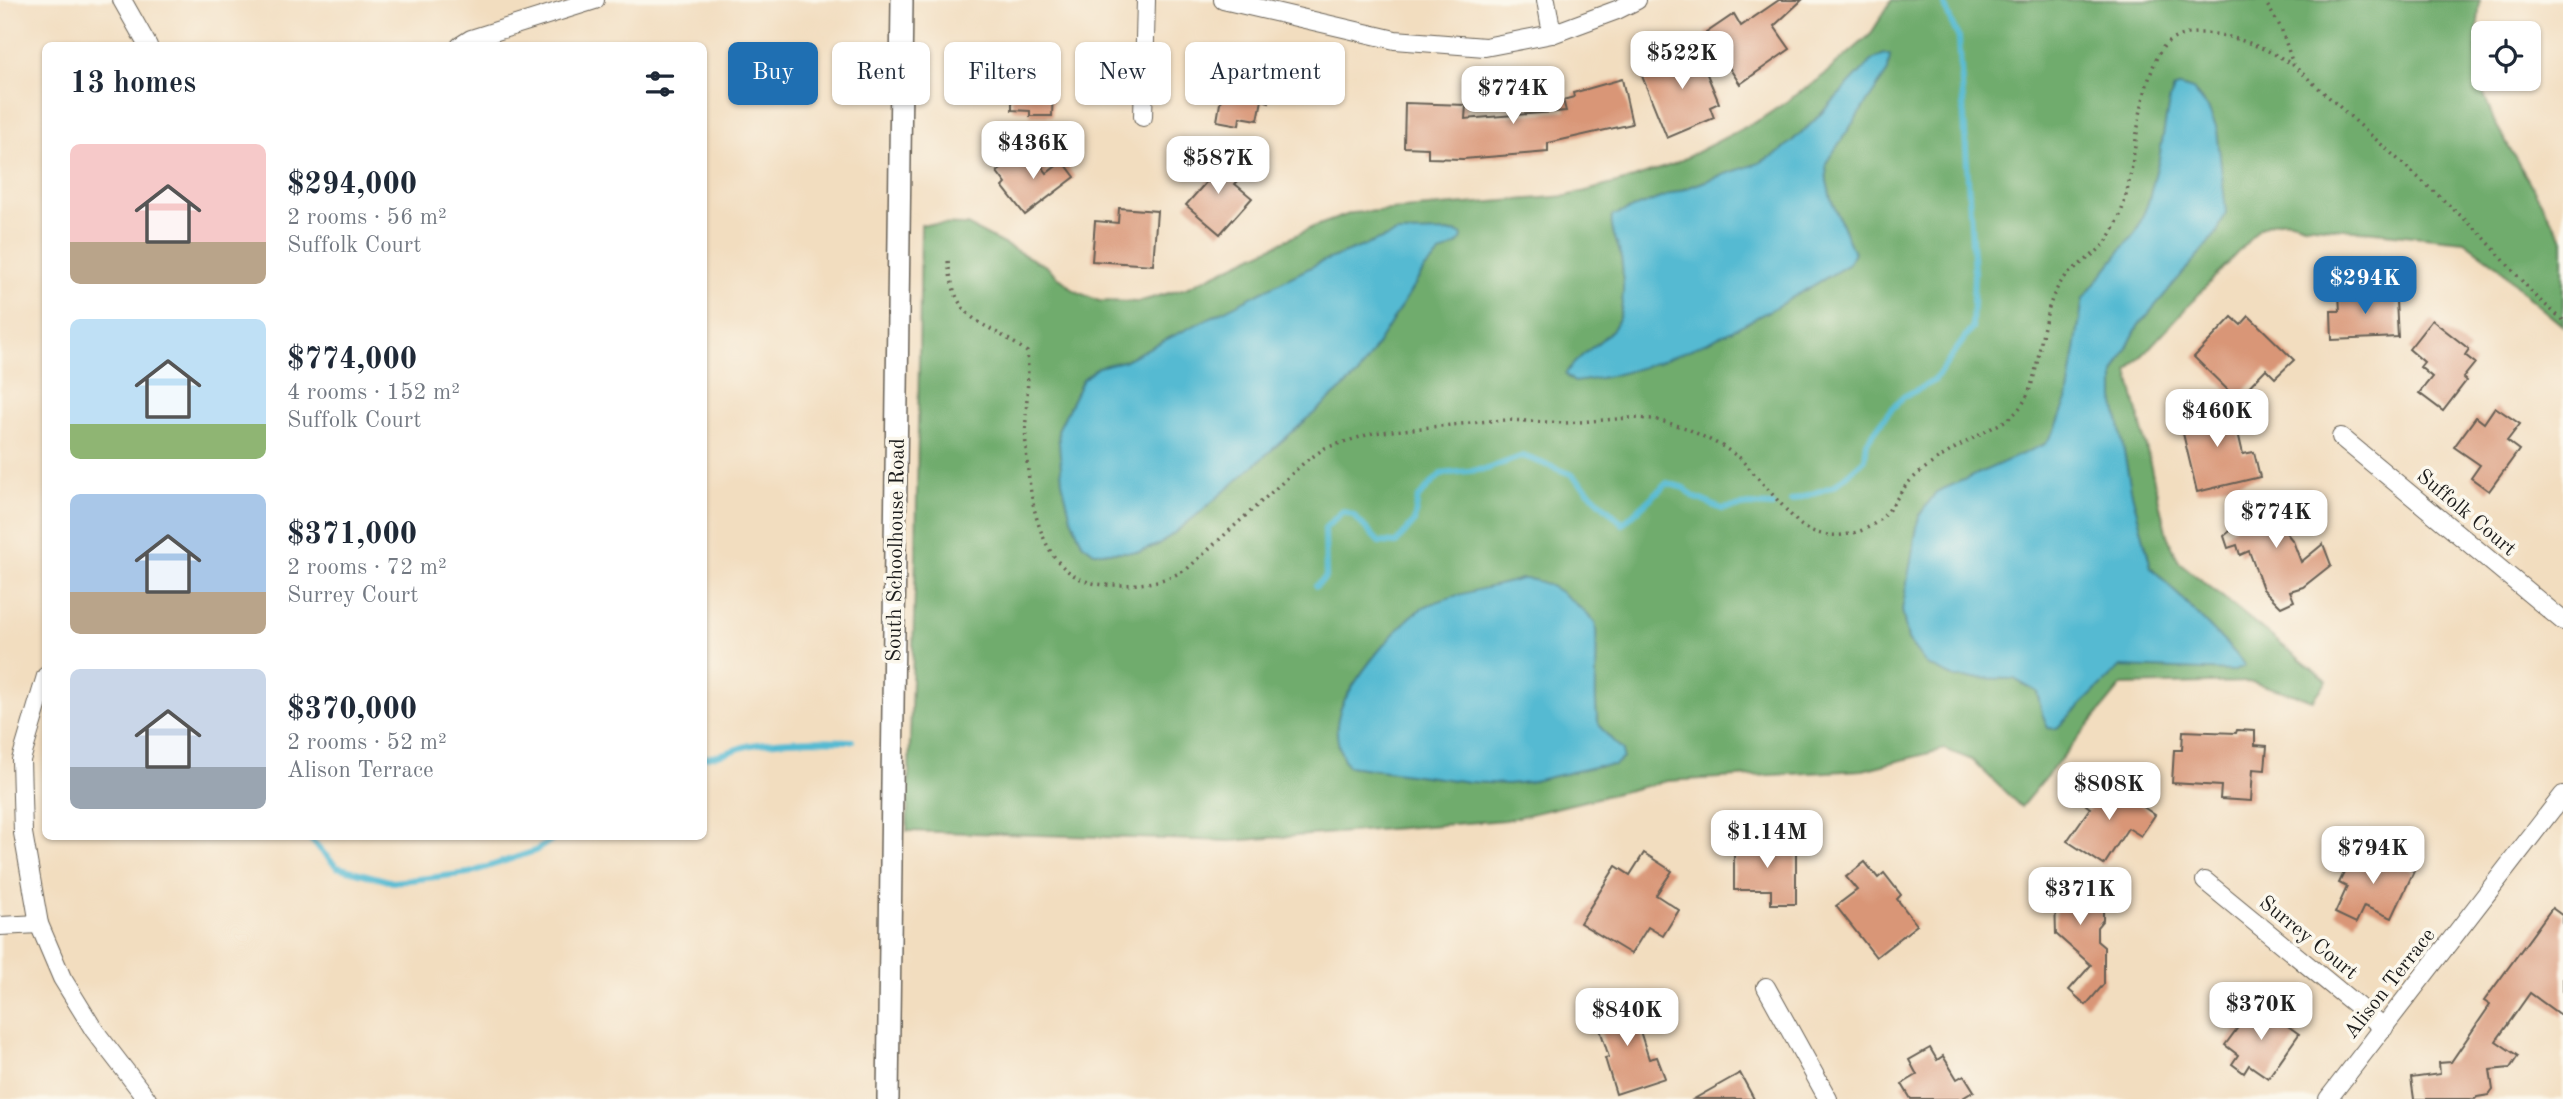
<!DOCTYPE html>
<meta charset="utf-8">
<style>
:root{--surface:#fff;--page:#f6f6f7;--text:#1f2937;--muted:#747a83;--accent:#1f6fb2}
body{margin:0;font-family:"Old Standard TT",serif;background:var(--page);color:var(--text);height:100vh;display:flex;flex-direction:column;font-size:26px;white-space:nowrap}
*{box-sizing:border-box;margin:0}
p{font-size:23px;color:var(--muted)}
.icon{flex:none;width:38px;height:38px;fill:none;stroke:currentColor;stroke-width:2;stroke-linecap:round;stroke-linejoin:round}
.map{position:relative;flex:1;overflow:hidden}
.side{position:absolute;left:42px;top:42px;width:665px;height:798px;display:flex;flex-direction:column;background:var(--surface);border-radius:10px;box-shadow:0 2px 5px #0004}
.side>*{flex:none}
.banner{position:absolute;left:728px;top:42px;width:665px;height:63px;display:flex;gap:14px}
.buttons{position:absolute;left:2471px;top:21px;display:grid;gap:14px}
.buttons a{display:grid;place-items:center;width:70px;height:70px;border-radius:10px;background:var(--surface);box-shadow:0 2px 5px #0004;font-size:35px}
.price{position:absolute;translate:-50% -60px;padding:0 16px;border-radius:14px;background:#fff;color:#222;font-size:23px;line-height:46px;filter:drop-shadow(0 2px 4px #0008)}
.price::after{content:'';position:absolute;left:50%;top:42px;width:21px;height:16px;margin-left:-10px;background:inherit;clip-path:polygon(0 0,100% 0,50% 100%)}
.price.current{background:var(--accent);color:#fff}
ul{padding:0;list-style:none}
li{display:flex;align-items:center;gap:21px;height:175px;padding:0 28px}
li span{display:grid;place-items:center;flex:none;width:196px;height:140px;border-radius:10px;color:#555}
li>.icon{margin-inline-start:auto}
span .icon{width:84px;height:84px;fill:#fffc;stroke-width:1}
li b{font-size:30px}
h2{display:flex;justify-content:space-between;align-items:center;height:84px;padding:0 28px;font-size:30px}
.chip{padding:0 24px;border-radius:10px;background:var(--surface);box-shadow:0 2px 5px #0004;font-size:24px;line-height:63px}
.chip.current{background:var(--accent);color:#fff}
.map>svg:first-child{display:block}
</style>
<div class="map">
<svg width="2563" height="1099" viewBox="0 0 2563 1099">
<rect width="100%" height="100%" fill="#fbf7ec"/>
<filter id="ink" filterUnits="userSpaceOnUse"><feTurbulence type="fractalNoise" baseFrequency=".0143" numOctaves="2"/><feDisplacementMap in="SourceGraphic" scale="14" xChannelSelector="R" yChannelSelector="G"/><feConvolveMatrix kernelMatrix="1 2 1 2 8 2 1 2 1" color-interpolation-filters="sRGB"/></filter>
<filter id="wash" filterUnits="userSpaceOnUse"><feTurbulence type="fractalNoise" baseFrequency=".00686" numOctaves="4" result="noise"/><feDisplacementMap in="SourceGraphic" scale="28" xChannelSelector="R" yChannelSelector="G"/><feGaussianBlur stdDeviation="1.57" result="paint"/><feColorMatrix in="noise" values="0 0 0 0 0 0 0 0 0 0 0 0 0 0 0 0 0 1.4 0 .05"/><feComposite in="paint" operator="in"/></filter>
<g filter="url(#wash)">
<rect width="100%" height="100%" fill="#f2ddbf"/>
<path fill="#70ac6d" stroke="#466444" stroke-width="2" d="M 1892,0 L 2480,0 L 2476,46 L 2480,83 L 2494,121 L 2563,240 L 2563,326 L 2528,297 L 2497,265 L 2464,241 L 2304,225 C 2287,218 2277,219 2260,228 L 2128,371 L 2167,535 L 2179,562 L 2327,681 L 2313,700 L 2252,682 L 2122,685 L 2021,807 L 1972,760 L 1945,749 L 1863,770 L 1667,781 L 1506,820 L 1230,841 L 907,831 L 916,557 L 921,224 L 967,225 L 1046,266 L 1075,291 L 1099,301 L 1138,302 L 1186,288 L 1313,227 L 1352,213 L 1567,196 L 1628,180 L 1674,164 L 1761,119 L 1818,80 L 1870,35 Z"/>
<g fill="#54bad2" stroke="#386b77" stroke-width="2">
<path d="M 1884,54 L 1890,55 L 1888,71 L 1826,163 L 1827,181 L 1831,199 L 1854,253 L 1848,265 C 1769,312 1667,373 1574,382 L 1565,374 C 1578,355 1598,345 1613,329 C 1626,314 1624,271 1620,253 C 1616,239 1610,230 1612,216 L 1716,177 L 1759,163 L 1780,152 L 1813,122 L 1872,60 Z"/>
<polygon points="2180,86 2193,90 2208,108 2217,129 2226,212 2217,233 2138,326 2114,373 2114,398 2131,489 2151,567 2235,653 2245,666 2232,671 2120,667 2056,729 2048,728 2042,713 2037,692 2014,679 1955,678 1927,665 1908,640 1902,610 1919,516 1936,492 2045,444 2055,430 2067,400 2083,299 2137,230 2148,203 2159,159 2169,101 2174,89"/>
<polygon points="1454,232 1461,234 1462,238 1458,244 1440,254 1424,270 1358,375 1197,515 1160,544 1139,552 1094,552 1082,543 1071,518 1062,482 1058,430 1083,379 1098,367 1123,361 1321,262 1397,233"/>
<path d="M 1521,579 C 1550,577 1575,603 1595,622 C 1600,647 1591,709 1600,726 C 1605,735 1616,743 1623,750 L 1623,758 L 1615,765 L 1598,766 L 1529,782 L 1507,784 L 1469,782 L 1348,766 C 1338,752 1334,731 1339,714 C 1345,688 1403,616 1426,606 C 1456,593 1490,588 1521,579 Z"/>
</g>
<g fill="none" stroke-linecap="round" stroke-linejoin="round">
<g stroke="#54bad2" stroke-width="6">
<path d="M 1791,501 L 1834,486 L 1865,459 L 1867,442 L 1888,413 L 1903,397 L 1934,381 L 1972,328 L 1974,273 L 1959,39 C 1954,26 1945,13 1944,0"/>
<polyline points="1316,586 1326,577 1325,528 1343,511 1353,515 1379,542 1396,543 1414,522 1418,498 1441,474 1487,469 1523,456 1571,474 1623,524 1667,483 1684,488 1694,497 1722,509 1749,505 1772,506"/>
<path d="M 704,757 C 721,757 735,748 752,745 C 785,739 818,740 852,741"/>
<polyline points="307,836 337,867 393,882 469,873 535,851 558,836"/>
</g>
</g>
<g id="blocks">
<g fill="#d99677">
<polygon points="1779,0 1802,0 1774,26 1790,49 1740,84 1706,33 1734,14 1741,26"/>
<polygon points="1694,43 1719,103 1710,107 1714,118 1667,138 1642,76 1668,65 1664,55"/>
<polygon points="1010,59 1045,60 1045,87 1053,87 1052,116 1030,116 1030,111 1012,110 1012,87 1009,87"/>
<polygon points="1227,62 1269,69 1267,82 1272,82 1269,102 1262,100 1258,120 1240,117 1239,125 1217,121"/>
<polygon points="1622,79 1632,124 1548,143 1548,152 1463,159 1428,158 1428,148 1404,147 1405,103 1466,105 1465,119 1566,111 1563,100 1574,97 1573,93"/>
<polygon points="1029,149 1047,173 1063,161 1075,177 1025,215 1003,187 1006,184 997,172"/>
<polygon points="1212,154 1240,179 1235,184 1252,198 1220,234 1186,205 1208,180 1197,171"/>
<polygon points="1119,208 1157,211 1153,265 1092,261 1095,221 1118,223"/>
<polygon points="2382,288 2383,301 2396,301 2398,337 2332,340 2331,311 2340,311 2339,294 2358,293 2358,289"/>
<polygon points="2249,316 2294,360 2275,378 2266,369 2237,399 2194,357 2232,317 2241,325"/>
<polygon points="2432,320 2469,349 2465,355 2475,363 2463,378 2466,381 2443,411 2419,393 2432,377 2420,367 2424,362 2409,349"/>
<polygon points="2231,402 2243,454 2254,452 2260,477 2197,492 2181,425 2191,422 2189,412"/>
<polygon points="2495,407 2520,424 2507,441 2519,450 2489,491 2471,478 2480,465 2454,447 2476,417 2484,423"/>
<polygon points="2287,494 2296,517 2283,529 2293,541 2301,562 2323,544 2331,565 2303,587 2290,591 2294,601 2281,607 2263,589 2249,551 2240,555 2237,545 2228,548 2224,536 2266,501 2266,504 2277,495 2281,500"/>
<polygon points="2237,730 2255,731 2255,745 2267,746 2265,770 2253,769 2251,801 2220,799 2221,786 2172,783 2174,750 2182,750 2183,731 2236,733"/>
<polygon points="2103,779 2155,815 2141,836 2128,828 2104,865 2067,841 2090,808 2086,805"/>
<polygon points="1765,838 1783,838 1783,847 1796,847 1796,904 1771,904 1771,890 1734,890 1734,844 1765,844"/>
<polygon points="2369,850 2414,871 2392,918 2364,906 2356,923 2335,913 2347,887 2339,883 2354,852 2366,857"/>
<polygon points="1644,853 1672,871 1656,895 1679,910 1663,936 1648,927 1631,954 1580,923 1616,866 1630,875"/>
<polygon points="1865,862 1878,878 1884,873 1901,895 1897,899 1917,925 1876,957 1836,906 1857,890 1846,877"/>
<polygon points="2052,875 2065,875 2071,880 2098,880 2099,897 2103,900 2103,920 2097,927 2097,941 2104,947 2104,984 2086,1005 2069,990 2091,965 2056,934 2055,898 2042,899 2042,887"/>
<polygon points="2552,908 2563,916 2563,1017 2530,993 2496,1041 2518,1056 2510,1068 2490,1070 2493,1090 2489,1095 2477,1097 2475,1099 2414,1099 2411,1078 2440,1074 2439,1063 2451,1062 2490,1005 2484,1001"/>
<polygon points="1637,1000 1645,1026 1639,1028 1649,1059 1657,1057 1665,1078 1616,1094 1605,1058 1609,1057 1595,1014"/>
<polygon points="2256,1003 2299,1034 2268,1078 2249,1065 2244,1073 2232,1064 2238,1055 2225,1045"/>
<polygon points="1930,1048 1937,1060 1943,1056 1957,1079 1964,1075 1974,1091 1961,1099 1911,1099 1902,1084 1917,1075 1909,1060"/>
<polygon points="1740,1073 1754,1099 1694,1099"/>
</g>
</g>
</g>
<g filter="url(#ink)">
<use href="#blocks" fill-opacity="0" stroke="#676055" stroke-width="2"/>
<g fill="none" stroke-linecap="round" stroke-linejoin="round">
<defs>
<g id="minor">
<polyline points="122,0 148,46"/>
<polyline points="1223,0 1395,40 1485,47 1552,34 1617,10 1637,0"/>
<polyline points="1546,0 1552,34"/>
<polyline points="460,46 471,39 595,0"/>
<polyline points="1143,117 1146,0"/>
<polyline points="2341,437 2563,621"/>
<polyline points="46,676 21,760 23,833 39,924 62,978 94,1030 147,1099"/>
<polyline points="2205,881 2384,1028"/>
<polyline points="0,926 39,924"/>
<polyline points="1766,987 1828,1099"/>
<polyline points="2328,1099 2563,795"/>
</g>
<polyline id="tertiary" points="888,1099 902,0"/>
</defs>
<use href="#minor" stroke="#676055" stroke-width="20"/>
<use href="#tertiary" stroke="#676055" stroke-width="24"/>
<g stroke="#676055" stroke-width="3.5" stroke-dasharray="2 5" stroke-linecap="butt">
<polyline points="2264,0 2281,28 2293,64"/>
<path d="M 948,261 C 956,327 981,317 1027,352 C 1030,384 1024,416 1026,449 C 1030,502 1040,584 1109,585 C 1140,585 1160,584 1187,569 L 1306,461 L 1325,448 L 1373,433 L 1490,421 L 1509,420 L 1566,423 L 1629,418 L 1654,419 L 1686,428 L 1722,446 L 1740,458 L 1798,523 C 1824,544 1868,537 1888,511 C 1896,501 1901,490 1910,481 C 1933,459 1963,444 1990,429 C 1999,424 2009,420 2016,412 C 2040,388 2038,334 2051,302 C 2054,293 2060,282 2067,275 C 2086,257 2102,254 2115,227 C 2136,184 2133,121 2151,73 C 2154,63 2158,53 2165,45 C 2195,16 2265,46 2293,65 L 2480,233 L 2536,297 L 2563,320"/>
</g>
<use href="#minor" stroke="#fff" stroke-width="18"/>
<use href="#tertiary" stroke="#fff" stroke-width="21"/>
</g>
</g>
<g text-anchor="middle" stroke-width="7" stroke-linejoin="round" paint-order="stroke">
<g font-size="21" fill="#1c1c1c" stroke="#fbf7ec">
<text transform="translate(2467 512) rotate(40)" y="7">Suffolk Court</text>
<text transform="translate(895 550) rotate(-89)" y="7">South Schoolhouse Road</text>
<text transform="translate(2309 937) rotate(39)" y="7">Surrey Court</text>
<text transform="translate(2389 983) rotate(-52)" y="7">Alison Terrace</text>
</g>
</g>
</svg>
<div class="buttons">
<a><svg class="icon" aria-label="locate" viewBox="0 0 24 24"><circle cx="12" cy="12" r="6"/><path d="M12 2v4M12 18v4M2 12h4M18 12h4"/></svg></a>
</div>
<b class="price" style="left:1682px;top:91px">$522K</b>
<b class="price" style="left:1513px;top:126px">$774K</b>
<b class="price" style="left:1033px;top:181px">$436K</b>
<b class="price" style="left:1218px;top:196px">$587K</b>
<b class="price current" style="left:2365px;top:316px">$294K</b>
<b class="price" style="left:2217px;top:449px">$460K</b>
<b class="price" style="left:2276px;top:550px">$774K</b>
<b class="price" style="left:2109px;top:822px">$808K</b>
<b class="price" style="left:1767px;top:870px">$1.14M</b>
<b class="price" style="left:2373px;top:886px">$794K</b>
<b class="price" style="left:2080px;top:927px">$371K</b>
<b class="price" style="left:2261px;top:1042px">$370K</b>
<b class="price" style="left:1627px;top:1048px">$840K</b>
<div class="banner">
<a class="chip current">Buy</a>
<a class="chip">Rent</a>
<a class="chip">Filters</a>
<a class="chip">New</a>
<a class="chip">Apartment</a>
</div>
<section class="side">
<h2>13 homes<svg class="icon" aria-label="filters" viewBox="0 0 24 24"><path d="M4 7h16M4 17h16"/><circle cx="9" cy="7" r="2"/><circle cx="15" cy="17" r="2"/></svg></h2>
<ul>
<li><span style="background:linear-gradient(#f6c9c9 70%,#b9a48a 0)"><svg class="icon" aria-label="home" viewBox="0 0 24 24"><path d="M3 11l9-7 9 7M6 9v11h12V9"/></svg></span><div><b>$294,000</b><p>2 rooms · 56 m²</p><p>Suffolk Court</p></div></li>
<li><span style="background:linear-gradient(#bfe0f5 75%,#8fb573 0)"><svg class="icon" aria-label="home" viewBox="0 0 24 24"><path d="M3 11l9-7 9 7M6 9v11h12V9"/></svg></span><div><b>$774,000</b><p>4 rooms · 152 m²</p><p>Suffolk Court</p></div></li>
<li><span style="background:linear-gradient(#a9c7e8 70%,#b9a48a 0)"><svg class="icon" aria-label="home" viewBox="0 0 24 24"><path d="M3 11l9-7 9 7M6 9v11h12V9"/></svg></span><div><b>$371,000</b><p>2 rooms · 72 m²</p><p>Surrey Court</p></div></li>
<li><span style="background:linear-gradient(#c9d6e8 70%,#9aa5b1 0)"><svg class="icon" aria-label="home" viewBox="0 0 24 24"><path d="M3 11l9-7 9 7M6 9v11h12V9"/></svg></span><div><b>$370,000</b><p>2 rooms · 52 m²</p><p>Alison Terrace</p></div></li>
</ul>
</section>
</div>
